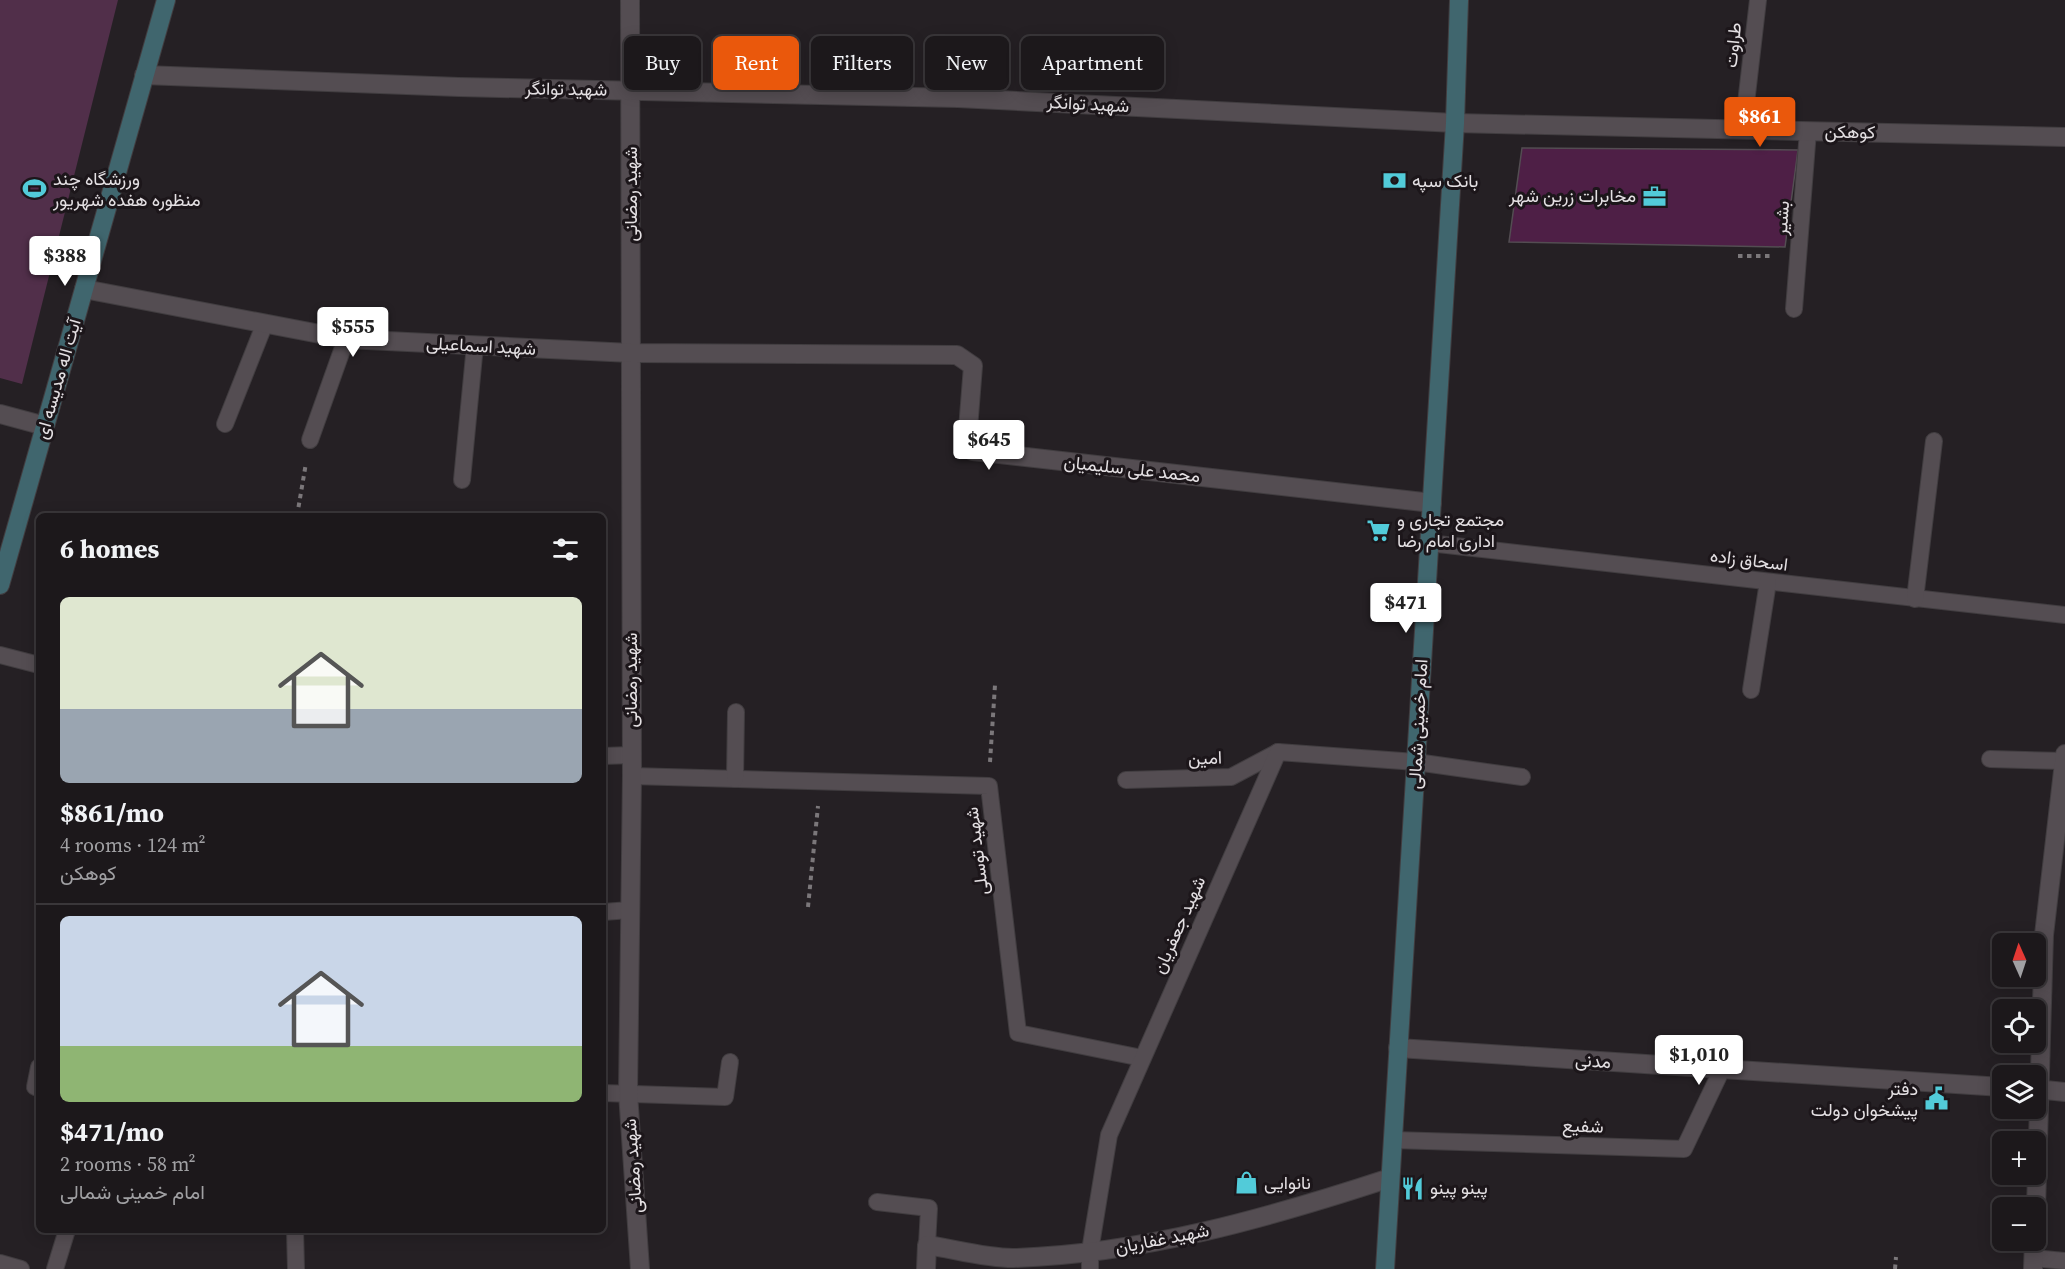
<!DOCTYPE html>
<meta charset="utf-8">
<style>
:root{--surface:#1c181b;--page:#252124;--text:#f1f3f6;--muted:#a0a0a3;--line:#3a373a;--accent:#ea580c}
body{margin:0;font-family:"Source Serif 4",Vazirmatn,serif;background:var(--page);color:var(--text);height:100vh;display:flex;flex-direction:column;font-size:22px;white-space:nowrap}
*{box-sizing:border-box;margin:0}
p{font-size:20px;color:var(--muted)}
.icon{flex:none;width:33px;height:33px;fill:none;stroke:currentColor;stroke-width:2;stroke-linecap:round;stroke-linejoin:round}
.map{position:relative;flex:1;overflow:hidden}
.panel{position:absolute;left:36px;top:513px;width:570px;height:720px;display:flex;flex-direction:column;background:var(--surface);border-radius:9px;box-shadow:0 3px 15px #0003,0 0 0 2px var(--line)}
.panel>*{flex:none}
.guide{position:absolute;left:624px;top:36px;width:570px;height:54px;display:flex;gap:12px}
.needle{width:39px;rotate:357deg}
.tools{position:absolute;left:1992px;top:933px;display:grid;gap:12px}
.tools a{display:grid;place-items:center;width:54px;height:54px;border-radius:9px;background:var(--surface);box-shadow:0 3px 15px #0003,0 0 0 2px var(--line);font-size:30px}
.price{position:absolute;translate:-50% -51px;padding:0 14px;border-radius:6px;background:#fff;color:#222;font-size:20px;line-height:39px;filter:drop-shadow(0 2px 3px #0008)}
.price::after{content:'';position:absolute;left:50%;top:36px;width:18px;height:14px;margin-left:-9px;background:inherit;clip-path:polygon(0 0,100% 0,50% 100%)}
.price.selected{background:var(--accent);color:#fff}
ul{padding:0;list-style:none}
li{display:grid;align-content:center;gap:12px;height:318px;padding:0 24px}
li+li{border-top:2px solid var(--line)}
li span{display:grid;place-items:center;height:186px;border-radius:9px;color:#555}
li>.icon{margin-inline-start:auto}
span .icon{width:108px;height:108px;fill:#fffc;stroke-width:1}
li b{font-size:26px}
h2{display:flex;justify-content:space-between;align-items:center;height:72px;padding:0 24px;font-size:26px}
.chip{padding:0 21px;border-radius:9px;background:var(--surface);box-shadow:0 3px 15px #0003,0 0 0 2px var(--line);font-size:21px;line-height:54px}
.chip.selected{background:var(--accent);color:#fff}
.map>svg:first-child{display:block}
</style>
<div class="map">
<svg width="2065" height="1269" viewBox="0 0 2065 1269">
<rect width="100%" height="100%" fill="#252024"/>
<polygon fill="#512f4a" points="0,0 118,0 22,384 0,378"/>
<polygon fill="#4e1f46" stroke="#534d52" stroke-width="1.5" points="1522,148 1798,150 1785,247 1509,242"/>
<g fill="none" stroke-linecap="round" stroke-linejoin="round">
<defs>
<g id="lane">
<polyline points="1743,129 1758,0"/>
<polyline points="1794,309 1808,131"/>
<polyline points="225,424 265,323"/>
<polyline points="310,440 346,339"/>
<polyline points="462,480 475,345"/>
<polyline points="1429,543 2065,615"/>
<polyline points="1915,599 1934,441"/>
<polyline points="0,655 39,665"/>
<polyline points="1751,690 1768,582"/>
<polyline points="603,756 632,755"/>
<polyline points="1990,759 2064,761"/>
<polyline points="632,776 989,786 1018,1033 1142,1058"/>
<polyline points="735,779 736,712"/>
<polyline points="1126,780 1231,777 1278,752"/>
<polyline points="603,912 630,910"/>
<polyline points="39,1067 35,1087 39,1088"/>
<polyline points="603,1093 725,1097 730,1062"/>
<polyline points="1393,1140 1684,1149 1722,1069"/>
<polyline points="877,1202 929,1208 927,1245"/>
<polyline points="295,1230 296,1269"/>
<polyline points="2033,1258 2065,1261"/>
<polyline points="0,1263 21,1269"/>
<polyline points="55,1269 67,1230"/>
<polyline points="1090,1269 1090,1251 1109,1135 1278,752 1416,762 1522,777"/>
</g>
<g id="street">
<polyline points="630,0 632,776 628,1093 640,1269"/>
<polyline points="144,75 459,87 958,98 1455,123 2065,137"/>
<polyline points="84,289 346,339 631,353 957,355 973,366 968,429 973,451 1432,503"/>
<polyline points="0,414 45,426"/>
<polyline points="1398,1048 2002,1087"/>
<polyline points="2036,1089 2065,1092"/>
<polyline points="2036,1208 2044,935 2065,754"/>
<path d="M 926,1269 L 927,1245 C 954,1249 985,1258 1013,1258 C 1142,1254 1268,1218 1390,1178"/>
<polyline points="2033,1269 2034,1240"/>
</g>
<g id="secondary">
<polyline points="0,585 166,0"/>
<polyline points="1385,1269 1455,123 1459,0"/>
</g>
</defs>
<use href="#lane" stroke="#413d40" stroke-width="18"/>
<use href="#street" stroke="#413d40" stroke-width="20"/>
<use href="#secondary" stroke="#413d40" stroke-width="20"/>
<g stroke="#7b777a" stroke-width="4" stroke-dasharray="4.5 4.5" stroke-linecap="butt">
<polyline points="1738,256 1774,256"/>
<polyline points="297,516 306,463"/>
<polyline points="990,762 995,685"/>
<polyline points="808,907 818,806"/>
<polyline points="1895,1269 1896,1257"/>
</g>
<use href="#lane" stroke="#544d52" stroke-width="16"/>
<use href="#street" stroke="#544d52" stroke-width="18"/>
<use href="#secondary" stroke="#40666e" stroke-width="18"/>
</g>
<defs>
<symbol id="bank-bare" viewBox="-9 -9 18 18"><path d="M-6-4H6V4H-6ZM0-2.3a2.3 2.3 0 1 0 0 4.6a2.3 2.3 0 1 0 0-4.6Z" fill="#52cbd9" stroke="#1c161a" stroke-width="2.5" paint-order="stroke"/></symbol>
<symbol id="stadium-bare" viewBox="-9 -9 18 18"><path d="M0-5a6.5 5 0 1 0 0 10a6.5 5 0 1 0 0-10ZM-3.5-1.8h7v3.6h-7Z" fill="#52cbd9" stroke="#1c161a" stroke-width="2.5" paint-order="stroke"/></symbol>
<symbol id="office-bare" viewBox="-9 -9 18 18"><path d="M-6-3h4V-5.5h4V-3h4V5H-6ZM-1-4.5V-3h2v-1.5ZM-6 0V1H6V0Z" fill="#52cbd9" stroke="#1c161a" stroke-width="2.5" paint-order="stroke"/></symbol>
<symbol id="supermarket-bare" viewBox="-9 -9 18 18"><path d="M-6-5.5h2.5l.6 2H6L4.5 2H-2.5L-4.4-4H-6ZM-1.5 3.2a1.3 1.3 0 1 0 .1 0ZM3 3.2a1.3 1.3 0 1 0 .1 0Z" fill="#52cbd9" stroke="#1c161a" stroke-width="2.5" paint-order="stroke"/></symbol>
<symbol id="civic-bare" viewBox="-9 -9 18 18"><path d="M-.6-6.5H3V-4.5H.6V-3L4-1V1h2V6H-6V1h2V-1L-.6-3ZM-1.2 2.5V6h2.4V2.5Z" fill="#52cbd9" stroke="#1c161a" stroke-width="2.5" paint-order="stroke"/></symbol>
<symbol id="shop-bare" viewBox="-9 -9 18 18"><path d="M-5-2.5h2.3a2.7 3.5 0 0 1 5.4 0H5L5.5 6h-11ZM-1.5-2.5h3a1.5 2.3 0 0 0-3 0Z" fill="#52cbd9" stroke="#1c161a" stroke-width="2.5" paint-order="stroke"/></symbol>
<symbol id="restaurant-bare" viewBox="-9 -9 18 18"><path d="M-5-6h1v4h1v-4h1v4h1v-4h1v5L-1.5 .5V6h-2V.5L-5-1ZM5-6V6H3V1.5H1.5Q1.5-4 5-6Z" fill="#52cbd9" stroke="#1c161a" stroke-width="2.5" paint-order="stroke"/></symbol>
</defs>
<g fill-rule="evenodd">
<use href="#bank-bare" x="1378" y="164" width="33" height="33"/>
<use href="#stadium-bare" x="18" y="172" width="33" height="33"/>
<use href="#office-bare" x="1638" y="180" width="33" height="33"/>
<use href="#supermarket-bare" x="1362" y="514" width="33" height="33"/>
<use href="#civic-bare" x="1920" y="1082" width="33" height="33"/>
<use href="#shop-bare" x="1230" y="1166" width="33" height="33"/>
<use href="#restaurant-bare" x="1396" y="1172" width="33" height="33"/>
</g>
<g text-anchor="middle" stroke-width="6" stroke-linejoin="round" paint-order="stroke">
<g font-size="18" fill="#e4e0e3" stroke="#1c161a">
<text transform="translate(1733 45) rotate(-84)" y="6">طراوت</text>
<text transform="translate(566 89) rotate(1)" y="6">شهید توانگر</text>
<text transform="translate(1088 104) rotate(3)" y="6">شهید توانگر</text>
<text transform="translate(1850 132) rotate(1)" y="6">کوهکن</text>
<text transform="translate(631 194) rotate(-90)" y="6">شهید رمضانی</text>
<text transform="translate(1782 218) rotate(-86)" y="6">بشیر</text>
<text transform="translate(481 346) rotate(3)" y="6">شهید اسماعیلی</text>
<text transform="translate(58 379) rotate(-74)" y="6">آیت اله مدیسه ای</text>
<text transform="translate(1132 469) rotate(6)" y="6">محمد علی سلیمیان</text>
<text transform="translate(1749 560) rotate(7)" y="6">اسحاق زاده</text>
<text transform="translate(631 680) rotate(-90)" y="6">شهید رمضانی</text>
<text transform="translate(1418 724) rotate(-87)" y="6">امام خمینی شمالی</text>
<text transform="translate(1205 758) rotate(-2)" y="6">امین</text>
<text transform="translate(977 851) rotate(-97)" y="6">شهید توسلی</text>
<text transform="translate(1179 925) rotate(-66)" y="6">شهید جعفریان</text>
<text transform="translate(1593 1061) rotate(4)" y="6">مدنی</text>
<text transform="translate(1583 1126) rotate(2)" y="6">شفیع</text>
<text transform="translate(633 1166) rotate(-94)" y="6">شهید رمضانی</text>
<text transform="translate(1162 1239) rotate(-11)" y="6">شهید غفاریان</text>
</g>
<g font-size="18" fill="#e4e0e3" stroke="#1c161a" text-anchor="start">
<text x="53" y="185">ورزشگاه چند<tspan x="53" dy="21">منظوره هفده شهریور</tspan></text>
<text x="1412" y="187">بانک سپه</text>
<text x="1636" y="202" text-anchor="end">مخابرات زرین شهر</text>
<text x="1397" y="526">مجتمع تجاری و<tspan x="1397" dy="21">اداری امام رضا</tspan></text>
<text x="1918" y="1095" text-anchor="end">دفتر<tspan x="1918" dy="21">پیشخوان دولت</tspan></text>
<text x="1264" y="1189">نانوایی</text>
<text x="1430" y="1194">پینو پینو</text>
</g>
</g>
</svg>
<div class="tools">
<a><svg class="needle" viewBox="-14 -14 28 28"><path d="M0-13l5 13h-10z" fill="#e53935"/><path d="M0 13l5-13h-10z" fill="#a0a0a3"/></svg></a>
<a><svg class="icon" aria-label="locate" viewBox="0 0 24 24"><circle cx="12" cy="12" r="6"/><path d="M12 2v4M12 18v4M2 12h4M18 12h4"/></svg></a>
<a><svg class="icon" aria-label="layers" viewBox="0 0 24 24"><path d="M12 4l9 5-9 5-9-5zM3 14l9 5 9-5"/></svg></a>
<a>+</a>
<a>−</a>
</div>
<b class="price selected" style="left:1760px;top:148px">$861</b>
<b class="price" style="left:65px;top:287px">$388</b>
<b class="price" style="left:353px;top:358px">$555</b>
<b class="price" style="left:989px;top:471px">$645</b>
<b class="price" style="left:1406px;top:634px">$471</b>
<b class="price" style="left:1699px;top:1086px">$1,010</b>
<div class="guide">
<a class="chip">Buy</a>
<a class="chip selected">Rent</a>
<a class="chip">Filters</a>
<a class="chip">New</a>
<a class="chip">Apartment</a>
</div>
<section class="panel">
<h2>6 homes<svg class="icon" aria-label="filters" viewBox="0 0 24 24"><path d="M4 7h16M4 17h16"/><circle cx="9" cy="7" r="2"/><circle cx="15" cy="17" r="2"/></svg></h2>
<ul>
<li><span style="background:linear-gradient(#dfe7d0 60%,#9aa5b1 0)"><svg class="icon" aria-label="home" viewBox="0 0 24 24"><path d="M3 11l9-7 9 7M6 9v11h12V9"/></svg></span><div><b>$861/mo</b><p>4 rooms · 124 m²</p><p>کوهکن</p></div></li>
<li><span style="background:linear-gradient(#c9d6e8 70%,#8fb573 0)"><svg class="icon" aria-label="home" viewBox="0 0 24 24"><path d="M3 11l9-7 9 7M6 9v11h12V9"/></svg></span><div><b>$471/mo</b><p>2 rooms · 58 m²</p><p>امام خمینی شمالی</p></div></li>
</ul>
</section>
</div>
